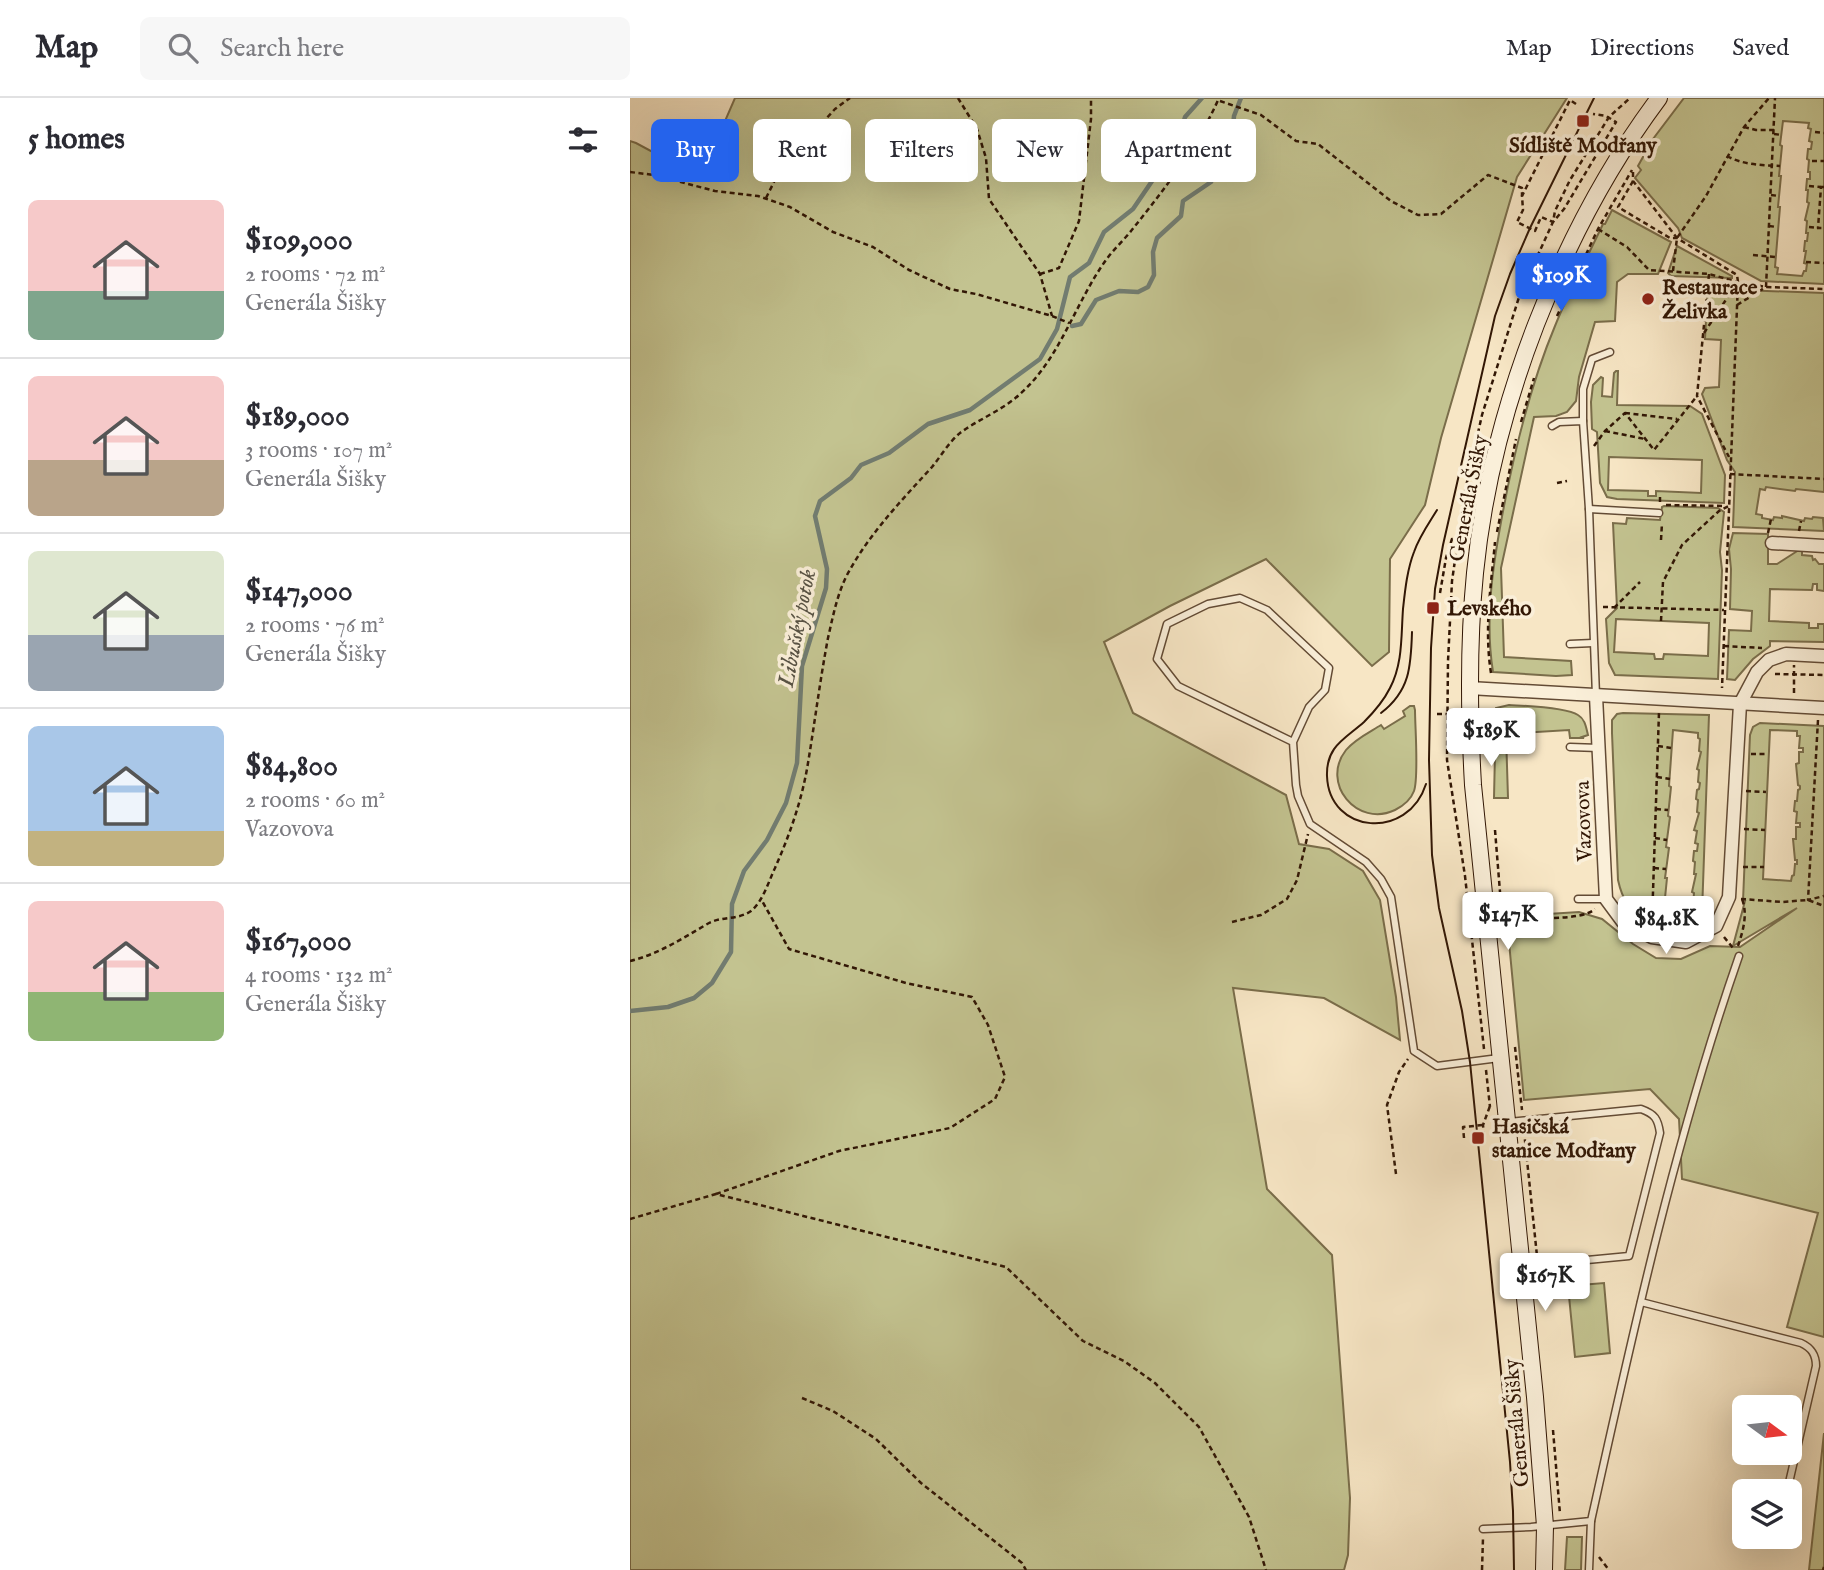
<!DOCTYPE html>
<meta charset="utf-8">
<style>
:root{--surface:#fff;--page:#f7f7f7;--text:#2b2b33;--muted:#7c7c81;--line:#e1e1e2;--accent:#2563eb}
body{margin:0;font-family:"IM FELL English",serif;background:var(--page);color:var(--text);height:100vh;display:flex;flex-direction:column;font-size:26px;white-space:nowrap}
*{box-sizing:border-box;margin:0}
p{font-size:23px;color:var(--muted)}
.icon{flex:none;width:38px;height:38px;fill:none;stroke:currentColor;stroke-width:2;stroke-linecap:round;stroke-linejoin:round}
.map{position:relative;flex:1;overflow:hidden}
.details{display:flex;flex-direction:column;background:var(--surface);width:630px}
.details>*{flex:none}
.banner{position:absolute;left:21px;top:21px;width:665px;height:63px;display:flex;gap:14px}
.needle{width:46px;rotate:105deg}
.fabs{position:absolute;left:1102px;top:1297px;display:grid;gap:14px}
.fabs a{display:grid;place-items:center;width:70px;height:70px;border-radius:10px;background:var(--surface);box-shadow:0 7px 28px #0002;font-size:35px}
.price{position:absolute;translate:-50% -60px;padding:0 16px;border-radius:7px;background:#fff;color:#222;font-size:23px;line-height:46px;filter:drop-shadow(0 2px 4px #0008)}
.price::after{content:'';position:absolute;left:50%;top:42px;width:21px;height:16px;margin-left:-10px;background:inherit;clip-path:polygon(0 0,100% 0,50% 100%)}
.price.selected{background:var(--accent);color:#fff}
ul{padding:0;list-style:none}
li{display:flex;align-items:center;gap:21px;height:175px;padding:0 28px}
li+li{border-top:2px solid var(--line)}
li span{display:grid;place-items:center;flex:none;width:196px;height:140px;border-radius:10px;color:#555}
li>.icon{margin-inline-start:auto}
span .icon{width:84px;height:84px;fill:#fffc;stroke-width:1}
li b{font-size:30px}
h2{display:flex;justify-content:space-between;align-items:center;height:84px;padding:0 28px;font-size:30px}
.tag{padding:0 24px;border-radius:10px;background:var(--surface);box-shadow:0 7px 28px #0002;font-size:24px;line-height:63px}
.tag.selected{background:var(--accent);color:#fff}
header{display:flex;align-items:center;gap:42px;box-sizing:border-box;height:98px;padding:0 35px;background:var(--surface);border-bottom:2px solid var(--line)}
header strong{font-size:33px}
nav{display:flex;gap:38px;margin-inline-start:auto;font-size:24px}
.search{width:490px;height:63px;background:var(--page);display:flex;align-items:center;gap:18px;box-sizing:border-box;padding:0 24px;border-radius:10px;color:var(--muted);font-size:26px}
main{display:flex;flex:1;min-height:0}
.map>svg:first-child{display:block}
</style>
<header>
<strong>Map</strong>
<div class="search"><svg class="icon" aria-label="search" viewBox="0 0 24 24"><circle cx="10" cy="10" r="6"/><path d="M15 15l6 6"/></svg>Search here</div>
<nav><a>Map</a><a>Directions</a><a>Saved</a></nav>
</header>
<main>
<section class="details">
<h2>5 homes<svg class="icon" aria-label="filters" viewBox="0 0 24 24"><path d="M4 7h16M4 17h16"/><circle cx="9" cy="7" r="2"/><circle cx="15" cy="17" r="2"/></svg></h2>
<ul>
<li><span style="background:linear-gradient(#f6c9c9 65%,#7fa58c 0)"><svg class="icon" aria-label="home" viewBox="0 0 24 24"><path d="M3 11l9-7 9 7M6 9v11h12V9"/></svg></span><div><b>$109,000</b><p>2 rooms · 72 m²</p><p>Generála Šišky</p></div></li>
<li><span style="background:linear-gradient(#f6c9c9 60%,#b9a48a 0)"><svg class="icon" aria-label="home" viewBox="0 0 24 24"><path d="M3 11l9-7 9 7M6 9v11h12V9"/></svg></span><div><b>$189,000</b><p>3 rooms · 107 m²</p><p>Generála Šišky</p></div></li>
<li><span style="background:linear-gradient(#dfe7d0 60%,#9aa5b1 0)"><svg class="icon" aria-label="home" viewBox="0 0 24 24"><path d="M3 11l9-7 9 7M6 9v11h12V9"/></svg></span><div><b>$147,000</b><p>2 rooms · 76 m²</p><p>Generála Šišky</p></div></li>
<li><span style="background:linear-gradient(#a9c7e8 75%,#c2b280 0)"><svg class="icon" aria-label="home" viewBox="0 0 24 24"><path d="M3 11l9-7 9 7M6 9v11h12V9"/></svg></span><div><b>$84,800</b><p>2 rooms · 60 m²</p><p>Vazovova</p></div></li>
<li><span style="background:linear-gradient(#f6c9c9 65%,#8fb573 0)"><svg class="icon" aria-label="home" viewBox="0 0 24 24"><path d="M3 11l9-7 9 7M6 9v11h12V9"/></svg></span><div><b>$167,000</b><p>4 rooms · 132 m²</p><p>Generála Šišky</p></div></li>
</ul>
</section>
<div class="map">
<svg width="1194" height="1472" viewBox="0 0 1194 1472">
<rect width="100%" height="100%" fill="#f7e6c5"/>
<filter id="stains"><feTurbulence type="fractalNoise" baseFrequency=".00286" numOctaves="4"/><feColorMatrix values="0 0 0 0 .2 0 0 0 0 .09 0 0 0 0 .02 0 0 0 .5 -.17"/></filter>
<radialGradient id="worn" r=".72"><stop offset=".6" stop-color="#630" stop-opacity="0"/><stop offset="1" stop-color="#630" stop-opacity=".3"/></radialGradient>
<g fill="#c3c390" stroke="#7a6d4a" stroke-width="2" fill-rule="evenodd">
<polygon points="105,0 937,0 887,79 811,340 795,407 760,461 759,554 742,568 636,461 540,508 474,544 503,615 656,697 669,746 699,751 733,773 750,802 766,899 770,942 694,900 603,890 637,1091 702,1157 720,1400 718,1457 714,1472 0,1472 0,43 6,45 58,73 81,70 95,23"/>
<path d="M 1054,0 L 1194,0 L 1194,186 L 1131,183 L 1052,140 L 1048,130 L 1005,80 L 1011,72 L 1008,68 L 1023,41 ZM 1153,23 L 1179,25 L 1178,30 L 1181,31 L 1179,43 L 1182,44 L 1181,51 L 1178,51 L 1177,61 L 1179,62 L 1178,74 L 1180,74 L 1180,81 L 1177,81 L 1176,92 L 1178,92 L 1177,104 L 1179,105 L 1175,122 L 1177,123 L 1176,135 L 1178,135 L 1177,143 L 1175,143 L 1174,153 L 1176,153 L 1174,165 L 1177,166 L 1176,173 L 1174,173 L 1172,178 L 1147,176 L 1148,170 L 1145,169 L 1150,109 L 1148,109 L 1151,78 L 1149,78 L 1152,48 L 1150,47 Z"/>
<path d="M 982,112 L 1041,144 L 1028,176 L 998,176 L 987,184 L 985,223 L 965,224 L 949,279 L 946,303 L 937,314 L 926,318 L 904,319 L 871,470 L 874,559 L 941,563 L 942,577 L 926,578 L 863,574 C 855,524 862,473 871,424 C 883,358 899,290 925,228 C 939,193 957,160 973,126 L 975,126 Z"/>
<polygon points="1047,148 1102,178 1102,180 1041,178 1038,175"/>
<polygon points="1078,185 1100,186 1110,192 1194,195 1194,394 1166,391 1165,393 1136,389 1135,392 1130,391 1126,416 1132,417 1132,420 1143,422 1144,419 1152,420 1152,418 1174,423 1175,420 1182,421 1183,419 1193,420 1194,433 1103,429 1105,374 1097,362 1072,296 1075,290 1089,289 1091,242 1075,241"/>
<path d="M 986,273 L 988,273 L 987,307 L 1060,308 L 1072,316 L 1095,377 L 1094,405 L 987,401 L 977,399 L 970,385 L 967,334 L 962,331 L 961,304 L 963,287 L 971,279 L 973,280 L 972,298 L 982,299 L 984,275 ZM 979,359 L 1072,362 L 1071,395 L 1026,393 L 1026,398 L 1018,398 L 1018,393 L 978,392 Z"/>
<path d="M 1034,408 L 1088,410 L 1094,414 L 1090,454 L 1092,472 L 1088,581 L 985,577 L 979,565 L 976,521 L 987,510 L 983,425 L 996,426 L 997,420 L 1030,422 L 1032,409 ZM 986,521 L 1079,525 L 1078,558 L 1034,556 L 1033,561 L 1025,561 L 1024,556 L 984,554 Z"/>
<polygon points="1103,435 1138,436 1138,466 1147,466 1172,450 1172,457 1182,458 1183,462 1185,461 1189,466 1194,466 1194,493 1187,492 1187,486 1183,486 1182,492 1140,491 1139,523 1179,525 1179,530 1188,530 1188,526 1194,526 1194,544 1140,543 1140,548 1123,561 1105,582 1097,581 1099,532 1121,533 1122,513 1100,511 1101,471 1099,451"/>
<path d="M 879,607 C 895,608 935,609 948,617 C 955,621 956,629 958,637 L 952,639 L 954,640 L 940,640 L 939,632 L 876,636 L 878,700 L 864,700 L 866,610 Z"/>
<path d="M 780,608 L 784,608 L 785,612 C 785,629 789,679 784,693 C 781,701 773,708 765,712 C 727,730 690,685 716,652 C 725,641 740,634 751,627 L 754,631 L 775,618 L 773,613 Z"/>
<path d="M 993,615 L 1079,617 L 1072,815 L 1065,823 C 1025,825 998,828 988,782 L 982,635 L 982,622 L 987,616 ZM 1043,632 L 1068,635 L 1068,640 L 1070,641 L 1069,653 L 1071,654 L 1067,671 L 1069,672 L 1068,684 L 1070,685 L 1069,691 L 1067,692 L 1066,701 L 1068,702 L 1067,714 L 1069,715 L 1064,732 L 1067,733 L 1065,745 L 1068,746 L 1067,753 L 1064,753 L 1063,763 L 1065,764 L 1064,776 L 1066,776 L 1062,794 L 1064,795 L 1063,807 L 1065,807 L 1064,814 L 1062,814 L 1061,819 L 1036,816 L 1036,811 L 1034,810 L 1037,780 L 1035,780 L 1039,750 L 1036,749 L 1040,719 L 1038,718 L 1041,689 L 1039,688 Z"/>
<path d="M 1130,625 L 1194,628 L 1194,1239 L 1157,1229 L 1188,1115 L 1052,1081 L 1049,1021 L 1020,991 L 894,1002 L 877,823 L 886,818 L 949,814 L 972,821 L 1003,846 L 1026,860 L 1051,861 L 1080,848 L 1110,849 L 1167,810 L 1103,848 L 1115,803 L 1113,803 L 1120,637 L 1123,629 ZM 1140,632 L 1167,633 L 1167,638 L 1170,638 L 1169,650 L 1173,650 L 1173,654 L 1169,654 L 1169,665 L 1166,666 L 1168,687 L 1170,688 L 1170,691 L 1168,692 L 1167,703 L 1165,703 L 1164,713 L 1167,714 L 1166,725 L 1170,725 L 1170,729 L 1166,729 L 1166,741 L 1163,741 L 1165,762 L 1167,762 L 1167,766 L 1165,766 L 1164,777 L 1162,778 L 1161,783 L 1133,781 Z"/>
<polygon points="974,1185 980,1255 945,1259 938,1188"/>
<polygon points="1194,1335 1194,1472 1179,1472"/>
<polygon points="937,1439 952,1439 951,1472 935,1472"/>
</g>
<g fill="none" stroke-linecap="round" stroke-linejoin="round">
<g stroke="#727c70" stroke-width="4.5">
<polyline points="442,228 451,226 466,202 489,193 508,194 518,189 524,177 523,154 527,140 551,118 553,103 581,84 602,42 604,18 611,0"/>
<polyline points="0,913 38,909 64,900 82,885 101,854 102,806 114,773 137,742 156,705 167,665 172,568 196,490 197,471 185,418 190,403 221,380 231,367 259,355 298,326 340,312 410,261 427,231 440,179 459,165 474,134 503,111 548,45 555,19 572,0"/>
</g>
<defs>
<g id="service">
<polyline points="953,323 953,291 962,261 980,254"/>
<polyline points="922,328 929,324 953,323 959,411 966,598"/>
<polyline points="959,411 1029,415"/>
<polyline points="940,546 963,545"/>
<polyline points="663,644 548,588 527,561 537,526 578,506 610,500 637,512 699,570 695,592 679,609 663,644 666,687 668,698 680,726 736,764 751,781 761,799 784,953 807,968 869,960"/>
<polyline points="940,649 969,650"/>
<polyline points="948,801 976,801"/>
<path d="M 879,1024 L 1011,1011 C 1025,1016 1028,1021 1030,1035 L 999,1158 L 894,1168"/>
<path d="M 1011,1204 L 1171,1245 C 1182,1250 1186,1257 1186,1268 L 1158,1389"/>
<path d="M 853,1431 L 901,1429 L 961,1423 C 1003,1233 1045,1042 1109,858"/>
<polyline points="959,1472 961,1423"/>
</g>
<g id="minor">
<polyline points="1142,445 1194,448"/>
<polyline points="839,590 1194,610"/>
<polyline points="966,598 976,801 993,824 1022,839 1056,844 1086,828 1099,799 1110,606 1127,574 1139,562 1156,556 1194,558"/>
</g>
<path id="secondary" d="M 914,1472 L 915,1428 L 905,1299 L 843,687 C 839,616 838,546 845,475 C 861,313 931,131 1029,0"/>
</defs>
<use href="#service" stroke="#634b35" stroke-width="9"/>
<use href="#minor" stroke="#634b35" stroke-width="15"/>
<use href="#secondary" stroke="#321705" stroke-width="18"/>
<g stroke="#321705" stroke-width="2.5" stroke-dasharray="5 3.5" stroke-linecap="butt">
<polyline points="328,0 347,31 356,60 359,101 410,176 422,218"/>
<polyline points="590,3 631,17 666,43 688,46 761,103 788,117 811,116 858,77 892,90 892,98"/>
<polyline points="946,6 940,2 892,98 893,112 887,124 905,133 911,119 923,124 934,111 986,24 976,18 963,16"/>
<polyline points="1114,29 1126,32 1144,32"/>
<polyline points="1185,34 1194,35"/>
<polyline points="1144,36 1152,37"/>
<path d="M 1097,58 C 1113,67 1132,67 1150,68"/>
<polyline points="1182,63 1194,63"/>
<polyline points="0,74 24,77 85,93 128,98 160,109 203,134 243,149 279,172 320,191 346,196 422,218 439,225"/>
<polyline points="1003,74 1003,83 1047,140"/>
<polyline points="1003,83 988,109 1040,140 1047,140 1107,177 1108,184 1136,189 1194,191"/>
<polyline points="1179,88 1191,89"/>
<polyline points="1194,89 1191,89 1188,130 1194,130"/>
<polyline points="1141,97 1149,98"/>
<polyline points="136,100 145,82 159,67 183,35 205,11 220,0"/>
<polyline points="1139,128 1147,129"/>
<polyline points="1179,129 1188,130"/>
<polyline points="968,131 997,149 1019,172 1079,176 1108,184 1092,590"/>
<polyline points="1123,157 1146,159"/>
<polyline points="1176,164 1194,165"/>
<polyline points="1043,173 1047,140 1076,98 1114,29 1139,0"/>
<polyline points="410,176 429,170 449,123 461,21 461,0"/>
<polyline points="1079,176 1067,298 1099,359"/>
<polyline points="1107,207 1136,189 1145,0"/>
<polyline points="927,218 968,131 1002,72"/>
<polyline points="1074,235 1107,185"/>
<polyline points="995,315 1047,321"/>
<polyline points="891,324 904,280"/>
<polyline points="975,333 1015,341"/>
<polyline points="964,348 975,333 995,315 1024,352 1067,298"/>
<polyline points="1100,376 1194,381"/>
<polyline points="927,385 937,383"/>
<polyline points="1030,399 1030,407"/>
<polyline points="1036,407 1095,408"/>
<polyline points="1169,433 1171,423"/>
<polyline points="867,434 886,341"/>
<polyline points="1138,435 1141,421"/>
<polyline points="1031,442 1032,425"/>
<polyline points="810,495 816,460 822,441 826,442"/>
<polyline points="973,509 1094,512"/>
<polyline points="984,510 1010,484"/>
<polyline points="1031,523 1033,484 1052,447 1089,413 1099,408"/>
<polyline points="1094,548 1132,550"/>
<path d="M 861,575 C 854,531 861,488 865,444"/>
<polyline points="1145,576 1194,577"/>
<polyline points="1164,595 1164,567"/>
<polyline points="807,616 817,616"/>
<polyline points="1188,622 1178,802 1194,798"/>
<polyline points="1028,648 1041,650"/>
<polyline points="1121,656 1138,656"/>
<polyline points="1027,679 1040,681"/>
<polyline points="1116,693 1136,694"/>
<polyline points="1026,711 1038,712"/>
<polyline points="1114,731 1135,732"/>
<polyline points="865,732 873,831"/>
<polyline points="1025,740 1037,742"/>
<polyline points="1113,769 1134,769"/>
<polyline points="1024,770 1036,771"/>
<polyline points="1111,801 1152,804 1178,802 1194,808"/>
<polyline points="1022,802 1035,804"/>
<path d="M 873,821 C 894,819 951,824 965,811"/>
<polyline points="602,824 631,817 657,801 667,782 678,736"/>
<polyline points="1022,824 1029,614"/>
<polyline points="1094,839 1103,850"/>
<path d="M 1108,848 C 1113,833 1118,816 1112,801"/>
<path d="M 0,863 C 29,856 53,840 79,825 C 93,818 108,822 121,813 C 133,803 138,785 145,770 C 160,736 172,702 178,665 C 185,623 190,582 198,540 C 203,518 207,497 217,477 C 239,436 271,403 302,369 C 311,358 319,344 330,335 C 349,321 373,312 390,296 C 430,261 445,205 476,162 C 483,152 493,143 501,133 C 534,92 568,48 589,0"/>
<polyline points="885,949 892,1012"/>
<polyline points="854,951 835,778 817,662 818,563 822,483 835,393 852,317 890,196 923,124 925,113 940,82 979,19 1000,0"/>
<polyline points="856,972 860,1009"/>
<polyline points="894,1033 907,1158"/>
<polyline points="854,1038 853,1027 860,1008"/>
<polyline points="834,1040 833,1029 853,1027"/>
<polyline points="766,1076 757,1007 769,974 778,961"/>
<polyline points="86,1096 209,1053 320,1030 365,1001 375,979 358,927 342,899 276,885 159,851 131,801"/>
<polyline points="0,1121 86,1096 376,1169 453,1243 494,1263 525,1285 569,1329 619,1419 636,1472"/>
<polyline points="172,1300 203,1313 246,1341 291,1385 392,1465 396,1472"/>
<polyline points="923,1332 930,1416"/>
<polyline points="969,1459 979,1472"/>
<polyline points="852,1472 853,1440"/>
<polyline points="1193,1472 1194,1469"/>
</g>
<use href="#service" stroke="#faefd9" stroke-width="6"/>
<use href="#minor" stroke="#faefd9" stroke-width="12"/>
<use href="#secondary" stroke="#faefd9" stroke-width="16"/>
<g stroke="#321705" stroke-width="2">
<path d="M 751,615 C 780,593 781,568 782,534"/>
<path d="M 796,686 C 778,743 699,736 697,678 C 696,648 715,641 734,624 C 744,614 754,602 760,590 C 773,565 771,538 773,511 C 775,493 777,472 784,454 C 789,439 799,425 807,412"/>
<polyline points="884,1472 883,1413 880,1364 840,964 832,913 809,810 802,757 799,662 801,550 805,491 813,447 865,218 880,176 900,130 964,0"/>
</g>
</g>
<g fill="#8f2418" stroke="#faefd9" stroke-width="2.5">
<rect x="946" y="16" width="14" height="14" rx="3.5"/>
<circle cx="1018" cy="201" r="7"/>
<rect x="796" y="503" width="14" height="14" rx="3.5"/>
<rect x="841" y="1033" width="14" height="14" rx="3.5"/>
</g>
<g text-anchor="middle" stroke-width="7" stroke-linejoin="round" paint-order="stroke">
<g font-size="21" font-weight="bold" fill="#321705" stroke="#faefd9" text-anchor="start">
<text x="953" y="54" text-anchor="middle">Sídliště Modřany</text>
<text x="1032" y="196">Restaurace<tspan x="1032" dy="24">Želivka</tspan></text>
<text x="817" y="517">Levského</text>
<text x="862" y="1035">Hasičská<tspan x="862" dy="24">stanice Modřany</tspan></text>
</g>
<g font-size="21" fill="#321705" stroke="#faefd9">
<text transform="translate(838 400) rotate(-79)" y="7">Generála Šišky</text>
<text transform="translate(953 723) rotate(-92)" y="7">Vazovova</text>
<text transform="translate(886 1325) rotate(-95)" y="7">Generála Šišky</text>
</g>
<g font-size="23" font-style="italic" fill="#575244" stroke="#faefd9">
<text transform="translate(166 530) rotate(-79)" y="8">Libušský potok</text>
</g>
</g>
<rect width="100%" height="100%" filter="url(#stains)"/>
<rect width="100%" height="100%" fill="url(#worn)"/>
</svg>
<div class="fabs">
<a><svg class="needle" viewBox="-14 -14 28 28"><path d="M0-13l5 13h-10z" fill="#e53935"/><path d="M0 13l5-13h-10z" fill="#7c7c81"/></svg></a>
<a><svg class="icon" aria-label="layers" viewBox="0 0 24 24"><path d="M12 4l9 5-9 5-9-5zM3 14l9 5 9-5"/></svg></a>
</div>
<b class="price selected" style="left:931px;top:215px">$109K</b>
<b class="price" style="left:861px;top:670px">$189K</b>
<b class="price" style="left:878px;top:854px">$147K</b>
<b class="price" style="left:1036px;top:858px">$84.8K</b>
<b class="price" style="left:915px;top:1215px">$167K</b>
<div class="banner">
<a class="tag selected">Buy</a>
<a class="tag">Rent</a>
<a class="tag">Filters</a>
<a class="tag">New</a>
<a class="tag">Apartment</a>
</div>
</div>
</main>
